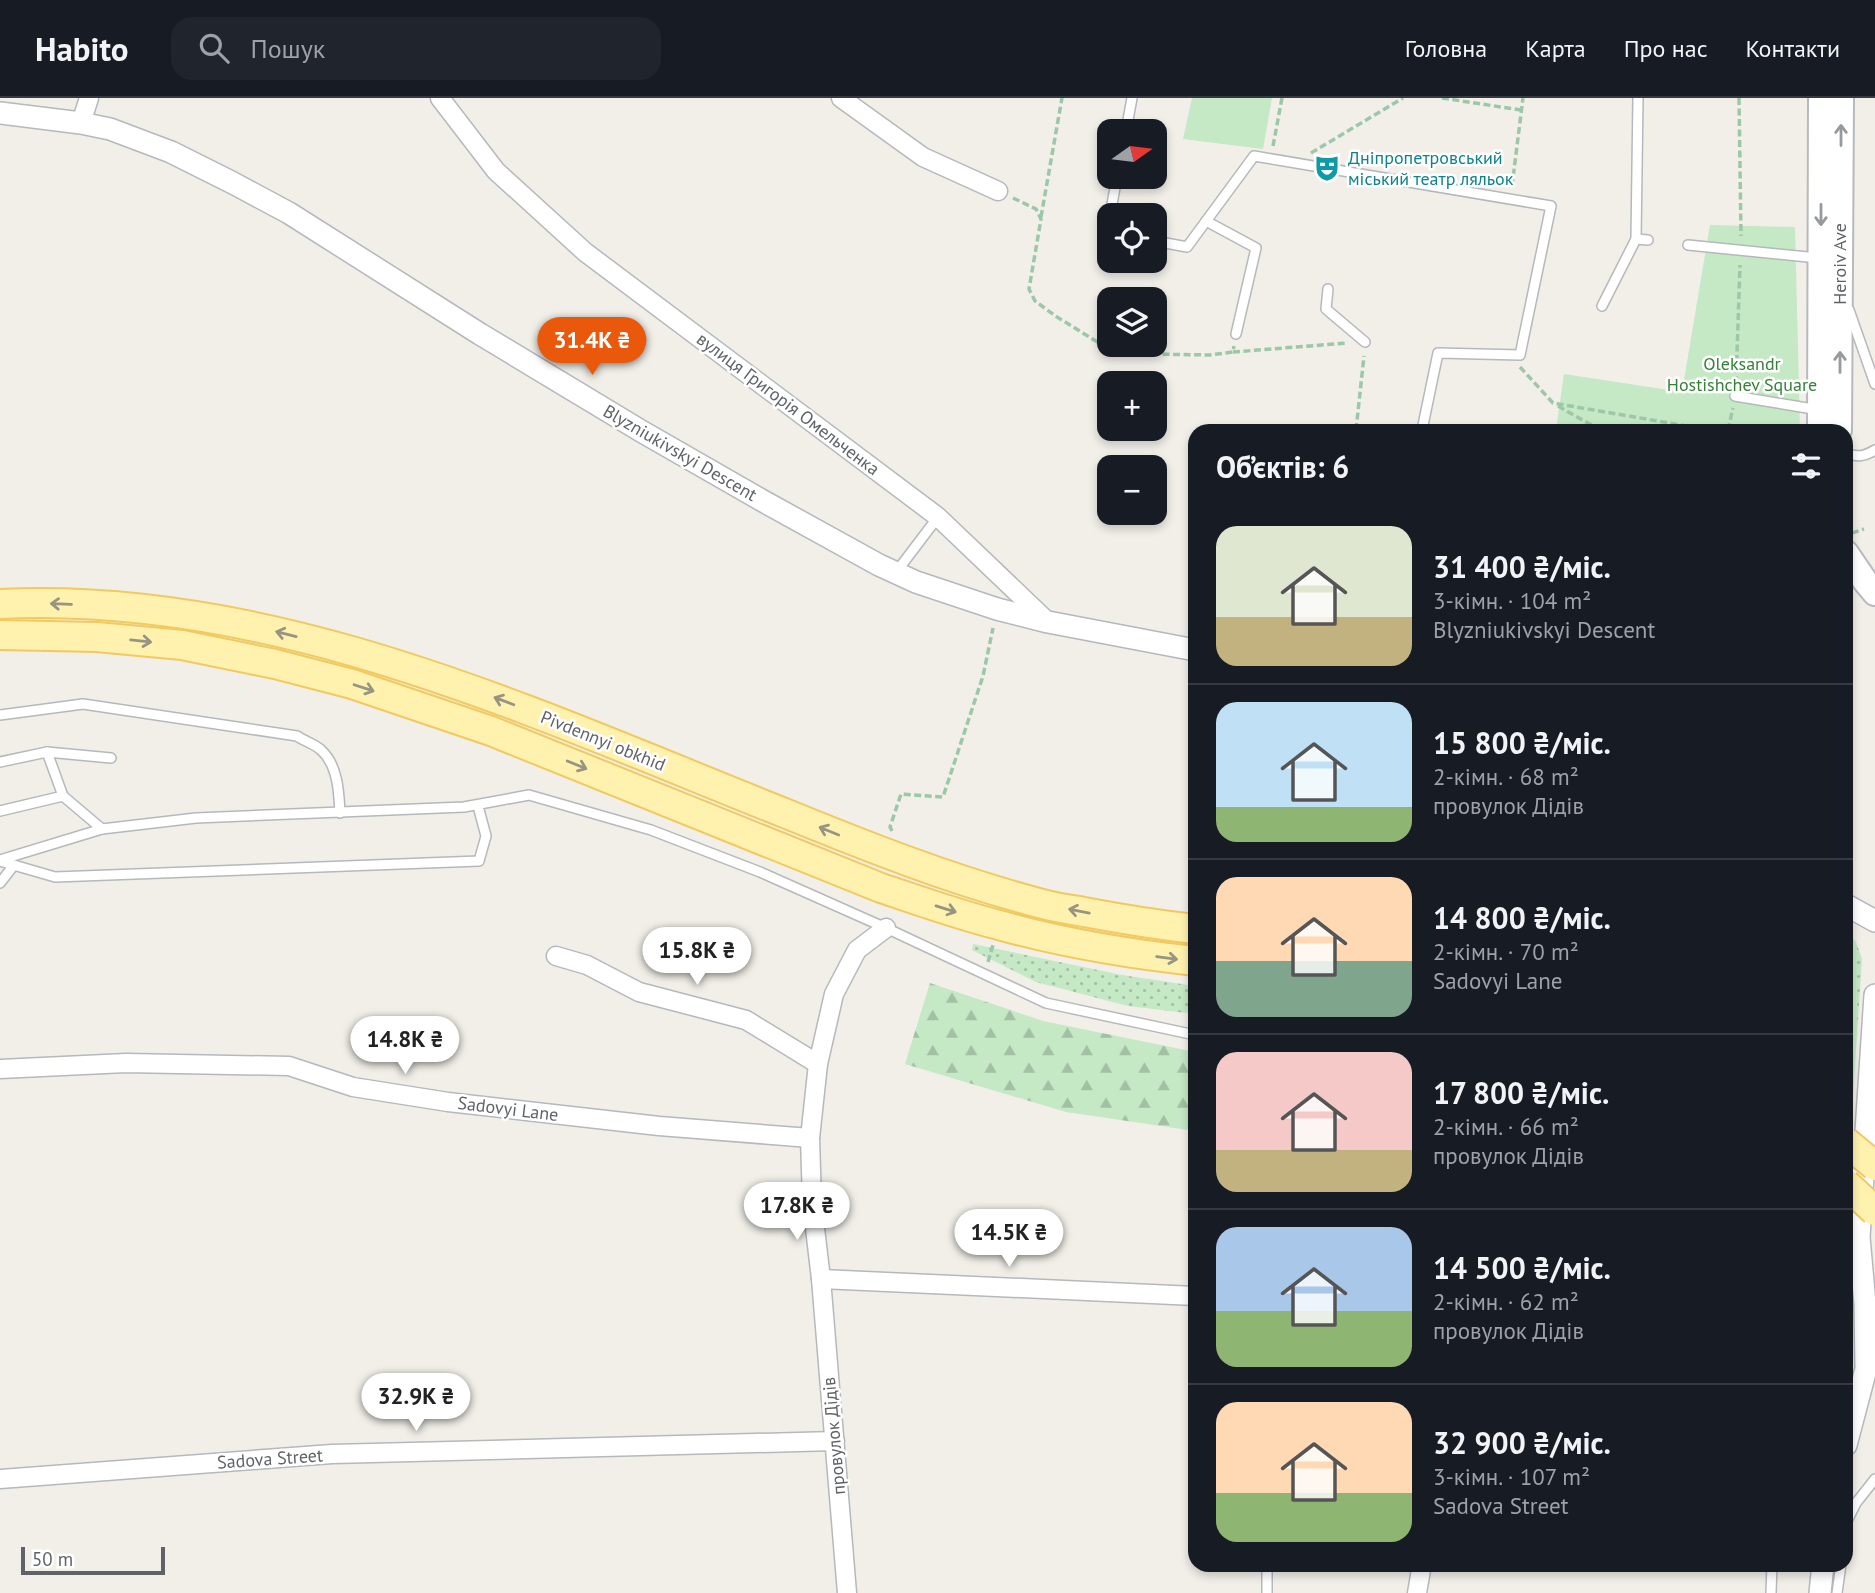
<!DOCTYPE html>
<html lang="uk">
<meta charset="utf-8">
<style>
:root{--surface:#171b24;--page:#20242c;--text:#f1f3f6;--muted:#9ea1a6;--line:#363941;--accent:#ea580c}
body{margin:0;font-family:"PT Sans",sans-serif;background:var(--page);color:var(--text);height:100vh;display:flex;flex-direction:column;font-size:26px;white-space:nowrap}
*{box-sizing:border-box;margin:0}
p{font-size:23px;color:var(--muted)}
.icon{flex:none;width:38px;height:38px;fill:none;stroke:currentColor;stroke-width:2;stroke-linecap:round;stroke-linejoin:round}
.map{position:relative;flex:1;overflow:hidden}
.panel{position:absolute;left:1188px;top:326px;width:665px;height:1148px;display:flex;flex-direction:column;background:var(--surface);border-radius:21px;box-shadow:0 4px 10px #0003}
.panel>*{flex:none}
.needle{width:46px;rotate:76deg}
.buttons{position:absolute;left:1097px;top:21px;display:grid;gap:14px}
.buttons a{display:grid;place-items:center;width:70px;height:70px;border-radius:14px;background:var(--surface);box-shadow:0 4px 10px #0003;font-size:35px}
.scale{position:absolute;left:21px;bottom:18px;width:144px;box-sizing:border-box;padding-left:7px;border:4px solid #5f6368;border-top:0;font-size:19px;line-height:24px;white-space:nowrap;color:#5f6368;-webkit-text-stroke:5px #fff;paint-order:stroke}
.price{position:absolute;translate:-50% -60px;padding:0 16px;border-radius:24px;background:#fff;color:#222;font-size:23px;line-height:46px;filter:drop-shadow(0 2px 4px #0008)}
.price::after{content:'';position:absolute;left:50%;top:42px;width:21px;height:16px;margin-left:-10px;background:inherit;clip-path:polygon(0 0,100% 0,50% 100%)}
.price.active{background:var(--accent);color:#fff}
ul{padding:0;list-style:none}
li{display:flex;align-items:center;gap:21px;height:175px;padding:0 28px}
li+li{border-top:2px solid var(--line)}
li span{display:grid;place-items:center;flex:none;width:196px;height:140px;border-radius:21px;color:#555}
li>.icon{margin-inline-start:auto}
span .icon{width:84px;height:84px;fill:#fffc;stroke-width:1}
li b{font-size:30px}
h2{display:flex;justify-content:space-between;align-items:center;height:84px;padding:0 28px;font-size:30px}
header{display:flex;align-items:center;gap:42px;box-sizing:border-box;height:98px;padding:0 35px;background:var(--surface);border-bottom:2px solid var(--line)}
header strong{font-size:33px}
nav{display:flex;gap:38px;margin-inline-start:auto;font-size:24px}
.search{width:490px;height:63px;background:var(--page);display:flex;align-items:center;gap:18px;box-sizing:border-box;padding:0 24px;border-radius:21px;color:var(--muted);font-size:26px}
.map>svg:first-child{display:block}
</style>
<header>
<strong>Habito</strong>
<div class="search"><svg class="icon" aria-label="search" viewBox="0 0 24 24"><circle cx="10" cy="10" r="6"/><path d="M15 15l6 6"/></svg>Пошук</div>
<nav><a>Головна</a><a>Карта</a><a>Про нас</a><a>Контакти</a></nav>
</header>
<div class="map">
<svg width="1875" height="1495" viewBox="0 0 1875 1495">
<defs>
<pattern id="grass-dots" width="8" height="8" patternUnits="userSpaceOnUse" patternTransform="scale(1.75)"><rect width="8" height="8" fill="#c5e8c5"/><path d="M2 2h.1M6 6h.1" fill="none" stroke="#a3c0a4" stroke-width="1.8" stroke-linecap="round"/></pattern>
<pattern id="forest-firs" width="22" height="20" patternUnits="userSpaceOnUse" patternTransform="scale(1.75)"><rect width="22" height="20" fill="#c5e8c5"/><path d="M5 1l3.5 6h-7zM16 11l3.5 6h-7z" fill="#a3c0a4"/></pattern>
</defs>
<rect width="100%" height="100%" fill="#f1efe8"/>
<g fill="url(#grass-dots)">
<polygon points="1846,833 1856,844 1862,861 1852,1013 1847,1008 1846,1000"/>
<polygon points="973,846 1122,877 1195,888 1195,916 1128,908 1036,884 972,852"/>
</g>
<polygon fill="url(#forest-firs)" points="930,885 1043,923 1195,954 1195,1033 1066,1014 905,966"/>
<g fill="#c5e8c5">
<polygon points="1192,0 1272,0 1263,51 1183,41"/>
<polygon points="1710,127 1795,129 1800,332 1556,332 1564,276 1682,294"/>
</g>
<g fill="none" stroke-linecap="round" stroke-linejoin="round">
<defs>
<g id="service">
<polyline points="1126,33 1132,0"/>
<polyline points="1110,117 1117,79"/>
<polyline points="1110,119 1107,134 1110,134"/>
<polyline points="1206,123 1256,150 1236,236"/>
<polyline points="1636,141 1648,142"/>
<polyline points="1155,143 1187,149 1254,58 1551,108 1520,257 1438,255 1422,332"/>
<polyline points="1688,147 1818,160"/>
<polyline points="1328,191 1326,211 1365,244"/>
<polyline points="1602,208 1636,141 1638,0"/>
<polyline points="1849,212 1875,286"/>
<polyline points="1735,298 1819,312"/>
<path d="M 1846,355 C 1857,360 1865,358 1875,352"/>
<polyline points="897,473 938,419"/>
<path d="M 0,617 L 83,606 L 297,638 C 304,643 315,646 321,652 C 338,667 339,695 340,715"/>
<polyline points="47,654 111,660"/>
<polyline points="0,664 47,654 63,698"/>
<polyline points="0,713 63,698 102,731"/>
<polyline points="0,762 102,731 196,720 464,709 529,697 651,732 760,774 886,830 1046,905 1195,937"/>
<polyline points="0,763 55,779 479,763 486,738 478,708"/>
<polyline points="0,785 14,767"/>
<polyline points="1846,1425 1856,1405 1875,1381"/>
<polyline points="1267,1466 1267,1495"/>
<polyline points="1771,1495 1772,1466"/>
<polyline points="1837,1495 1841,1466"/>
</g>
<g id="minor">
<polyline points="440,0 496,73 585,154 938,419 1048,524"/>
<polyline points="841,0 923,59 998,93"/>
<polyline points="81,25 89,0"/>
<polyline points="556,858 587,867 639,894 746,922 818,966"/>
<polyline points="0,971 126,965 289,968 353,989 448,1004 659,1028 810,1040"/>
<polyline points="821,1181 1195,1198"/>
<polyline points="0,1381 332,1356 835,1343"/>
<polyline points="847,1495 821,1181 812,1105 810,1040 818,966 834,896 857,852 886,830"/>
<polyline points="1417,1495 1422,1466"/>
</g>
<g id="tertiary">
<polyline points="0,15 81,25 110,31 171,54 233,85 289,115 480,236 641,333 763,403 879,467 916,484 997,511 1048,524 1195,552"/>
<polyline points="1846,807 1875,823"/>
<polyline points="1846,1347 1866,1271 1865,1206 1859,1139 1875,897"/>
<polyline points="1820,1495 1823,1466"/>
</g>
<g id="secondary">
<polyline points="1820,332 1821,0"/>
<polyline points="1839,332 1841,0"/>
<polyline points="1846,455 1865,483 1875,495"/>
</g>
<g id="primary">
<path d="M 0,506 C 278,493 535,616 787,716 C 868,749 949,781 1035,804 C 1051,809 1067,811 1084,814 C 1121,821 1158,827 1195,831"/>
<path d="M 0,537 L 97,539 L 182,547 L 275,566 L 352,586 L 491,633 L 881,790 C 920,803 959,817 999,827 C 1063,845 1130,856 1195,863"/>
</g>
</defs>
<use href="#service" stroke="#b5b8bc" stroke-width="12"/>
<use href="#minor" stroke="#b5b8bc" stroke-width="21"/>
<use href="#tertiary" stroke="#b5b8bc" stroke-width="24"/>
<use href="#secondary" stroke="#b6babf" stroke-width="28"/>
<use href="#primary" stroke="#f2c960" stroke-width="32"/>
<g stroke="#9cc7a9" stroke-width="3.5" stroke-dasharray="7 3.5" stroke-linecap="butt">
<polyline points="1442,0 1521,12"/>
<polyline points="1739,0 1741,138"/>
<polyline points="1273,48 1282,0"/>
<polyline points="1311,55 1403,0"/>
<polyline points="1512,88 1523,0"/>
<polyline points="1013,100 1036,111 1041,121 1029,191 1035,203 1057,219 1099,245 1148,256 1210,257 1233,254 1234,248"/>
<polyline points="1041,119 1062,0"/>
<polyline points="1233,254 1347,245"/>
<polyline points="1520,269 1553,305 1710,332"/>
<polyline points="1736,285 1740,167"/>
<polyline points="1558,308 1600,332"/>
<polyline points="1356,332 1364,258"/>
<polyline points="1728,332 1733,310"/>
<polyline points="1852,435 1864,431"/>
<polyline points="892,733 890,729 901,696 943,699 983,578 993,530"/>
<polyline points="988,864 993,847"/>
</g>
<use href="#service" stroke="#fff" stroke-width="9"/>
<use href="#minor" stroke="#fff" stroke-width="18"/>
<use href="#tertiary" stroke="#fff" stroke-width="21"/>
<use href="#secondary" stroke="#fff" stroke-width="24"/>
<use href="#primary" stroke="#fff2af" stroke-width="28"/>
<defs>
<g id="primary-bridge">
<polyline points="1846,1044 1875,1068"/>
<polyline points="1846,1086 1875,1113"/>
</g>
</defs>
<use href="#primary-bridge" stroke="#f2c960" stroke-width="32" stroke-linecap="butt"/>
<use href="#primary-bridge" stroke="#fff2af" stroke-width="28"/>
</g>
<defs><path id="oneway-shaft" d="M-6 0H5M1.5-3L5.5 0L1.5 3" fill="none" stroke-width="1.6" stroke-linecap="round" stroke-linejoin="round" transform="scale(1.75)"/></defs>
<g stroke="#979a9d">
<use href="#oneway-shaft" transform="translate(1841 37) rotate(-90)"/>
<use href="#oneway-shaft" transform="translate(1821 117) rotate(90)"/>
<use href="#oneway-shaft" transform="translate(1840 264) rotate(-90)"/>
</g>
<g stroke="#979581">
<use href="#oneway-shaft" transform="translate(61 506) rotate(-178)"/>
<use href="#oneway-shaft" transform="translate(286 536) rotate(-166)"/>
<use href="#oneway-shaft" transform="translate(141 543) rotate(6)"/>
<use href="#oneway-shaft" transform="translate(364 590) rotate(18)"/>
<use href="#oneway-shaft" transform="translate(504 603) rotate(-159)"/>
<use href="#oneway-shaft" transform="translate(577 667) rotate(22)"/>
<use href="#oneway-shaft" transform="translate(829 733) rotate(-158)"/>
<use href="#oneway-shaft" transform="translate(946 811) rotate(17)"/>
<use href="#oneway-shaft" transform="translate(1079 813) rotate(-169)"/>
<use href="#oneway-shaft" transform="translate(1167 860) rotate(8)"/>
</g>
<defs>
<symbol id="theatre-bare" viewBox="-9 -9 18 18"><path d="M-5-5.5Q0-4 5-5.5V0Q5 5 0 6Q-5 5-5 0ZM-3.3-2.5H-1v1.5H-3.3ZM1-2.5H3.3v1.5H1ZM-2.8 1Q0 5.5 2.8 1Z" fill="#0f9aa8" stroke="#fff" stroke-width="2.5" paint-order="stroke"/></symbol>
</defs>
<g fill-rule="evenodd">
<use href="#theatre-bare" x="1308" y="51" width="38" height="38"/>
</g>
<g text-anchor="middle" stroke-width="5" stroke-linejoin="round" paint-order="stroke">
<g font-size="18" fill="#0d838f" stroke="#fff" text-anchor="start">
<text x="1348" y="66">Дніпропетровський<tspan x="1348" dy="21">міський театр ляльок</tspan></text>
</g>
<g font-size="18" fill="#5f6368" stroke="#fff">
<text transform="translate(1840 166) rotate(-90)" y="6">Heroiv Ave</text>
<text transform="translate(788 306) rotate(37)" y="6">вулиця Григорія Омельченка</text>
<text transform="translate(680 355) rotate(30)" y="6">Blyzniukivskyi Descent</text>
<text transform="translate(603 643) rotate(22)" y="6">Pivdennyi obkhid</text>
<text transform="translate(508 1011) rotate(7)" y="6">Sadovyi Lane</text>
<text transform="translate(834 1338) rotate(-95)" y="6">провулок Дідів</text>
<text transform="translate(270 1361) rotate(-4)" y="6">Sadova Street</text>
</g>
<g font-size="18" fill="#348238" stroke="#fff">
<text x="1742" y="272">Oleksandr<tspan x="1742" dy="21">Hostishchev Square</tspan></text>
</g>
</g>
</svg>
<div class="buttons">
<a><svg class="needle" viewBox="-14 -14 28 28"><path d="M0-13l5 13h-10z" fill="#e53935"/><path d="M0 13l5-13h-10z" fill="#9ea1a6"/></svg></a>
<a><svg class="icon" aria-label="locate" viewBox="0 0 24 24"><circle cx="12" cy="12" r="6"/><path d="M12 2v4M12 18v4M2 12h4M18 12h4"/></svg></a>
<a><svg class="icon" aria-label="layers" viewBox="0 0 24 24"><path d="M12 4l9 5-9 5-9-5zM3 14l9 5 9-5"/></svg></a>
<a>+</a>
<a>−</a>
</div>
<div class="scale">50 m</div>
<b class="price active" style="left:592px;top:279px">31.4K ₴</b>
<b class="price" style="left:697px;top:889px">15.8K ₴</b>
<b class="price" style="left:405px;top:978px">14.8K ₴</b>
<b class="price" style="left:797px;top:1144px">17.8K ₴</b>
<b class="price" style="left:1009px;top:1171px">14.5K ₴</b>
<b class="price" style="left:416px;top:1335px">32.9K ₴</b>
<section class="panel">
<h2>Об’єктів: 6<svg class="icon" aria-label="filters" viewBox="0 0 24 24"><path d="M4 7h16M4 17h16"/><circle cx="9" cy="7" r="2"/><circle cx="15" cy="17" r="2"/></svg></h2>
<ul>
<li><span style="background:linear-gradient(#dfe7d0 65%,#c2b280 0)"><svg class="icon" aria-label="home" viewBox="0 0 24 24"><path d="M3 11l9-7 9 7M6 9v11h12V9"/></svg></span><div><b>31 400 ₴/міс.</b><p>3-кімн. · 104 m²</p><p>Blyzniukivskyi Descent</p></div></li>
<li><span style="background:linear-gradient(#bfe0f5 75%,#8fb573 0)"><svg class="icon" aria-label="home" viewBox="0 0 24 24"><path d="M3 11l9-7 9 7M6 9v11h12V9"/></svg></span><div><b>15 800 ₴/міс.</b><p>2-кімн. · 68 m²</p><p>провулок Дідів</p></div></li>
<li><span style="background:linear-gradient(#ffd9b3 60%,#7fa58c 0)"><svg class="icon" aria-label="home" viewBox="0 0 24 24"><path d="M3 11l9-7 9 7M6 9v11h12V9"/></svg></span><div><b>14 800 ₴/міс.</b><p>2-кімн. · 70 m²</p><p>Sadovyi Lane</p></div></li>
<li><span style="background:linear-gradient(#f6c9c9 70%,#c2b280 0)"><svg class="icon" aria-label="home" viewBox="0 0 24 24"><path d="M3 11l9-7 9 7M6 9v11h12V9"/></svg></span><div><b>17 800 ₴/міс.</b><p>2-кімн. · 66 m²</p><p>провулок Дідів</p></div></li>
<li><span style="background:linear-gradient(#a9c7e8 60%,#8fb573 0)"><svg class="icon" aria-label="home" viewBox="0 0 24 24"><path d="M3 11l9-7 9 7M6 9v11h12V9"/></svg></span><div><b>14 500 ₴/міс.</b><p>2-кімн. · 62 m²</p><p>провулок Дідів</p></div></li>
<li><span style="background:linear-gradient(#ffd9b3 65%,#8fb573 0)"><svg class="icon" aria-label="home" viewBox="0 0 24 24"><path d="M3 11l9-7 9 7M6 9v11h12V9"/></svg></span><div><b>32 900 ₴/міс.</b><p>3-кімн. · 107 m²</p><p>Sadova Street</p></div></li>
</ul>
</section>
</div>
